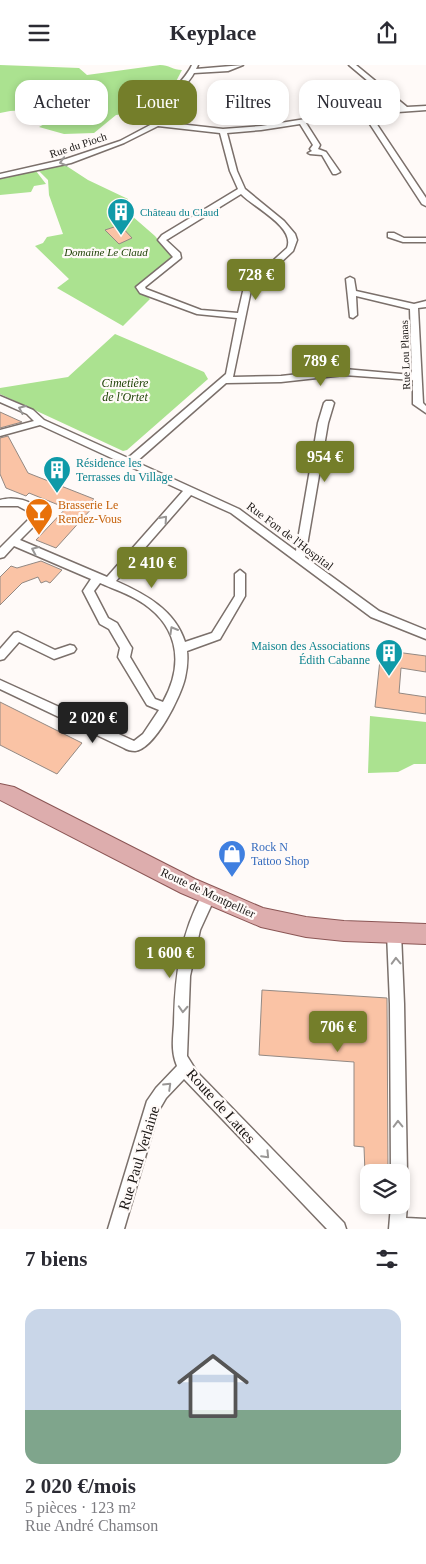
<!DOCTYPE html>
<html lang="fr">
<meta charset="utf-8">
<style>
:root{--surface:#fff;--page:#f7f7f7;--text:#2b2b33;--muted:#7c7c81;--line:#e1e1e2;--accent:#747e2a}
body{margin:0;font-family:Georgia,serif;background:var(--page);color:var(--text);height:100vh;display:flex;flex-direction:column;font-size:19px;white-space:nowrap}
*{box-sizing:border-box;margin:0}
p{font-size:16px;color:var(--muted)}
.icon{flex:none;width:28px;height:28px;fill:none;stroke:currentColor;stroke-width:2;stroke-linecap:round;stroke-linejoin:round}
.map{position:relative;height:1164px;overflow:hidden}
.sheet{display:flex;flex-direction:column;background:var(--surface);flex:1}
.sheet>*{flex:none}
.banner{position:absolute;left:15px;top:15px;width:396px;height:45px;display:flex;gap:10px}
.tools{position:absolute;left:360px;top:1099px;display:grid;gap:10px}
.tools a{display:grid;place-items:center;width:50px;height:50px;border-radius:10px;background:var(--surface);box-shadow:0 2px 8px #0003;font-size:25px}
.price{position:absolute;translate:-50% -42px;padding:0 11px;border-radius:5px;background:var(--accent);color:#fff;font-size:16px;line-height:32px;filter:drop-shadow(0 1px 2px #0008)}
.price::after{content:'';position:absolute;left:50%;top:30px;width:15px;height:11px;margin-left:-8px;background:inherit;clip-path:polygon(0 0,100% 0,50% 100%)}
.price.active{background:#222;color:#fff}
ul{padding:0;list-style:none}
li{display:grid;align-content:center;gap:10px;height:265px;padding:0 25px}
li+li{border-top:1px solid var(--line)}
li span{display:grid;place-items:center;height:155px;border-radius:15px;color:#555}
li>.icon{margin-inline-start:auto}
span .icon{width:90px;height:90px;fill:#fffc;stroke-width:1}
li b{font-size:21px}
h2{display:flex;justify-content:space-between;align-items:center;height:60px;padding:0 25px;font-size:21px}
.tag{padding:0 18px;border-radius:15px;background:var(--surface);box-shadow:0 2px 8px #0003;font-size:18px;line-height:45px}
.tag.active{background:var(--accent);color:#fff}
header{display:flex;justify-content:space-between;align-items:center;height:65px;padding:0 25px;background:var(--surface);font-size:22px;font-weight:700}
.map>svg:first-child{display:block}
</style>
<header><svg class="icon" aria-label="menu" viewBox="0 0 24 24"><path d="M4 6h16M4 12h16M4 18h16"/></svg>Keyplace<svg class="icon" aria-label="share" viewBox="0 0 24 24"><path d="M12 15V3M7 8l5-5 5 5M5 13v7h14v-7"/></svg></header>
<div class="map">
<svg width="426" height="1164" viewBox="0 0 426 1164">
<rect width="100%" height="100%" fill="#fffaf8"/>
<g fill="#abe290">
<path d="M 0,0 L 79,3 L 87,10 L 160,0 C 169,0 173,5 182,5 L 171,26 L 161,31 L 154,48 L 150,46 L 116,50 L 94,68 L 64,69 L 39,62 L 53,54 L 54,52 C 35,46 20,43 0,48 Z"/>
<polygon points="368,19 394,41 356,46 346,33 337,33 327,23"/>
<polygon points="65,100 88,115 128,134 124,144 155,171 172,191 172,194 139,219 137,223 150,234 123,261 57,223 69,214 35,181 43,178 47,172 63,169 49,130 48,115 39,106"/>
<polygon points="36,106 46,119 34,121 31,127 0,130 0,114"/>
<polygon points="115,269 204,307 208,314 127,385 123,386 0,329 0,323 68,312"/>
<polygon points="370,651 426,657 426,699 414,699 398,707 368,708"/>
</g>
<g fill="#fac3a5" stroke="#938983">
<polygon points="120,160 132,173 119,179 105,165"/>
<polygon points="0,347 22,357 0,363"/>
<polygon points="8,371 28,408 94,434 89,440 93,442 56,483 36,475 66,443 29,428 26,431 6,423 0,409 0,373"/>
<polygon points="41,496 62,505 50,518 46,516 41,518 38,512 22,518 0,540 0,512 11,501 17,503"/>
<polygon points="381,585 426,591 426,607 401,603 399,628 426,632 426,649 375,642"/>
<polygon points="0,637 82,678 57,709 0,680"/>
<polygon points="262,925 387,933 388,1108 365,1108 364,1082 354,1081 354,997 259,990"/>
</g>
<g fill="none" stroke-linecap="round" stroke-linejoin="round">
<defs>
<g id="street">
<path d="M 192,0 L 198,0 L 196,4 L 243,0 L 228,6 L 194,8 C 185,25 162,37 161,57 L 223,64 L 261,61 L 350,47 L 400,43 L 349,0 L 356,0 L 407,42 L 426,41 L 426,45 L 370,49 L 426,133 L 426,141 L 422,139 L 364,50 L 306,58 L 320,80 L 318,84 L 326,87 L 340,107 L 336,109 L 333,109 L 322,90 L 310,89 L 308,88 L 312,86 L 310,84 L 313,80 L 300,59 L 261,65 L 227,68 L 237,106 L 245,124 L 284,156 L 295,169 L 297,175 L 293,186 L 251,225 L 233,312 L 281,311 L 344,304 L 412,310 L 410,244 L 356,231 L 357,250 L 353,253 L 350,252 L 346,214 L 350,212 L 354,214 L 356,226 L 414,239 L 426,236 L 426,242 L 418,243 L 423,338 L 426,341 L 426,348 L 413,339 L 413,315 L 344,310 L 281,317 L 226,318 L 136,397 L 239,444 L 296,486 L 318,358 L 324,338 L 326,336 L 332,336 L 334,338 L 328,358 L 305,492 L 379,546 L 426,565 L 426,574 L 371,552 L 231,448 L 191,430 L 116,516 C 145,529 175,545 185,577 L 212,568 L 235,531 L 235,509 L 240,505 L 245,509 L 245,531 L 220,574 L 187,586 C 188,595 187,604 185,613 C 181,631 155,684 135,686 C 132,686 127,685 124,683 L 0,624 L 0,615 L 134,676 L 143,669 L 159,645 L 147,640 L 118,592 L 120,583 L 109,564 L 100,559 L 83,526 L 91,514 L 14,481 L 4,492 L 0,493 L 0,483 L 29,454 L 31,448 L 18,441 L 0,441 L 0,435 C 14,431 32,435 41,447 L 38,457 L 20,475 L 107,512 L 183,426 L 40,360 L 0,371 L 0,365 L 34,356 L 27,349 L 0,337 L 0,331 L 33,345 L 44,355 L 128,393 L 226,309 L 237,253 L 197,249 L 140,228 L 136,222 L 173,192 L 158,175 L 162,170 L 238,124 L 230,106 L 220,68 L 158,61 L 124,78 L 71,98 L 0,113 L 0,109 L 66,94 L 120,76 L 154,58 C 155,37 183,20 192,0 ZM 241,129 C 253,142 296,162 287,183 L 244,222 L 238,248 L 201,245 L 146,224 L 145,222 L 181,193 L 180,188 L 166,175 L 168,174 ZM 100,518 C 111,523 124,527 136,534 C 177,557 186,596 163,637 L 155,634 L 130,592 L 132,583 L 130,580 L 117,558 L 108,553 L 94,526 Z"/>
<polygon points="388,168 394,168 404,173 426,173 426,177 403,177 388,172"/>
<polygon points="18,567 55,585 70,580 74,581 76,584 74,587 54,594 19,577 4,594 0,595 0,584 14,568"/>
<path d="M 209,824 L 214,826 L 216,830 L 200,865 L 190,911 L 187,991 L 197,1007 L 344,1158 L 346,1164 L 327,1164 L 184,1014 L 166,1033 L 159,1045 L 124,1164 L 108,1164 L 147,1036 L 156,1023 L 177,1001 C 171,987 173,974 174,959 C 175,910 180,870 204,826 Z"/>
<polygon points="394,862 399,864 401,868 404,939 407,1108 405,1114 401,1115 401,1108 391,1108 390,939 387,868 389,864"/>
<polygon points="401,1133 405,1134 407,1140 406,1153 426,1154 426,1164 389,1164 391,1140 401,1140"/>
</g>
<polygon id="primary" points="0,719 14,722 195,814 263,843 306,852 344,856 426,859 426,879 344,876 306,872 261,862 181,828 0,735"/>
</defs>
<use href="#street" stroke="#7b706b" stroke-width="3"/>
<use href="#primary" stroke="#8a5554" stroke-width="2"/>
<use href="#street" fill="#fff" fill-rule="evenodd"/>
<use href="#primary" fill="#ddadad" fill-rule="evenodd"/>
</g>
<defs><path id="oneway-chevron" d="M-2-3.5L2.5 0L-2 3.5" fill="none" stroke-width="1.6" stroke-linecap="round" stroke-linejoin="round" transform="scale(1.25)"/></defs>
<g stroke="#999796">
<use href="#oneway-chevron" transform="translate(63 97) rotate(163)"/>
<use href="#oneway-chevron" transform="translate(22 344) rotate(-156)"/>
<use href="#oneway-chevron" transform="translate(164 454) rotate(-48)"/>
<use href="#oneway-chevron" transform="translate(35 485) rotate(-156)"/>
<use href="#oneway-chevron" transform="translate(173 565) rotate(-120)"/>
<use href="#oneway-chevron" transform="translate(396 896) rotate(-92)"/>
<use href="#oneway-chevron" transform="translate(183 944) rotate(93)"/>
<use href="#oneway-chevron" transform="translate(168 1021) rotate(-44)"/>
<use href="#oneway-chevron" transform="translate(398 1059) rotate(-91)"/>
<use href="#oneway-chevron" transform="translate(266 1090) rotate(46)"/>
</g>
<defs>
<symbol id="building-pin" viewBox="-11 -11 22 30"><path d="M0 17L-7.5 6A9.5 9.5 0 1 1 7.5 6Z" fill="#0f9aa8" stroke="#fffaf8"/><path d="M-4-6H4V6H1V3H-1V6H-4ZM-2.5-4.3h1.7v1.8h-1.7ZM.8-4.3h1.7v1.8H.8ZM-2.5-1h1.7V.8h-1.7ZM.8-1h1.7V.8H.8Z" fill="#fff"/></symbol>
<symbol id="bar-pin" viewBox="-11 -11 22 30"><path d="M0 17L-7.5 6A9.5 9.5 0 1 1 7.5 6Z" fill="#e8710a" stroke="#fffaf8"/><path d="M-6-5H6L.8 .8V4.5H3.5V6h-7V4.5H-.8V.8Z" fill="#fff"/></symbol>
<symbol id="shop-pin" viewBox="-11 -11 22 30"><path d="M0 17L-7.5 6A9.5 9.5 0 1 1 7.5 6Z" fill="#3f7fe0" stroke="#fffaf8"/><path d="M-5-2.5h2.3a2.7 3.5 0 0 1 5.4 0H5L5.5 6h-11ZM-1.5-2.5h3a1.5 2.3 0 0 0-3 0Z" fill="#fff"/></symbol>
</defs>
<g fill-rule="evenodd">
<use href="#building-pin" x="105" y="131" width="32" height="43"/>
<use href="#building-pin" x="41" y="389" width="32" height="43"/>
<use href="#bar-pin" x="23" y="431" width="32" height="43"/>
<use href="#building-pin" x="373" y="572" width="32" height="43"/>
<use href="#shop-pin" x="216" y="773" width="32" height="43"/>
</g>
<g text-anchor="middle" stroke-width="4.5" stroke-linejoin="round" paint-order="stroke">
<g font-size="11" fill="#1c1816" stroke="#fffaf8">
<text transform="translate(78 80) rotate(-18)" y="4">Rue du Pioch</text>
<text transform="translate(405 290) rotate(-92)" y="4">Rue Lou Planas</text>
</g>
<g font-size="11" fill="#0d838f" stroke="#fffaf8" text-anchor="start">
<text x="140" y="151">Château du Claud</text>
</g>
<g font-size="11" font-style="italic" fill="#1f4207" stroke="#fffaf8">
<text x="106" y="191">Domaine Le Claud</text>
</g>
<g font-size="12" font-style="italic" fill="#1f4207" stroke="#fffaf8">
<text x="125" y="322">Cimetière<tspan x="125" dy="14">de l'Ortet</tspan></text>
</g>
<g font-size="12" fill="#0d838f" stroke="#fffaf8" text-anchor="start">
<text x="76" y="402">Résidence les<tspan x="76" dy="14">Terrasses du Village</tspan></text>
<text x="370" y="585" text-anchor="end">Maison des Associations<tspan x="370" dy="14">Édith Cabanne</tspan></text>
</g>
<g font-size="12" fill="#c56008" stroke="#fffaf8" text-anchor="start">
<text x="58" y="444">Brasserie Le<tspan x="58" dy="14">Rendez-Vous</tspan></text>
</g>
<g font-size="12" fill="#1c1816" stroke="#fffaf8">
<text transform="translate(290 471) rotate(37)" y="4">Rue Fon de l'Hospital</text>
<text transform="translate(208 828) rotate(25)" y="4">Route de Montpellier</text>
</g>
<g font-size="12" fill="#366cbe" stroke="#fffaf8" text-anchor="start">
<text x="251" y="786">Rock N<tspan x="251" dy="14">Tattoo Shop</tspan></text>
</g>
<g font-size="15" fill="#1c1816" stroke="#fffaf8">
<text transform="translate(221 1041) rotate(48)" y="5">Route de Lattes</text>
<text transform="translate(139 1093) rotate(-73)" y="5">Rue Paul Verlaine</text>
</g>
</g>
</svg>
<div class="tools">
<a><svg class="icon" aria-label="layers" viewBox="0 0 24 24"><path d="M12 4l9 5-9 5-9-5zM3 14l9 5 9-5"/></svg></a>
</div>
<b class="price" style="left:256px;top:236px">728 €</b>
<b class="price" style="left:321px;top:322px">789 €</b>
<b class="price" style="left:325px;top:418px">954 €</b>
<b class="price" style="left:152px;top:524px">2 410 €</b>
<b class="price active" style="left:93px;top:679px">2 020 €</b>
<b class="price" style="left:170px;top:914px">1 600 €</b>
<b class="price" style="left:338px;top:988px">706 €</b>
<div class="banner">
<a class="tag">Acheter</a>
<a class="tag active">Louer</a>
<a class="tag">Filtres</a>
<a class="tag">Nouveau</a>
</div>
</div>
<section class="sheet">
<h2>7 biens<svg class="icon" aria-label="filters" viewBox="0 0 24 24"><path d="M4 7h16M4 17h16"/><circle cx="9" cy="7" r="2"/><circle cx="15" cy="17" r="2"/></svg></h2>
<ul>
<li><span style="background:linear-gradient(#c9d6e8 65%,#7fa58c 0)"><svg class="icon" aria-label="home" viewBox="0 0 24 24"><path d="M3 11l9-7 9 7M6 9v11h12V9"/></svg></span><div><b>2 020 €/mois</b><p>5 pièces · 123 m²</p><p>Rue André Chamson</p></div></li>
</ul>
</section>
